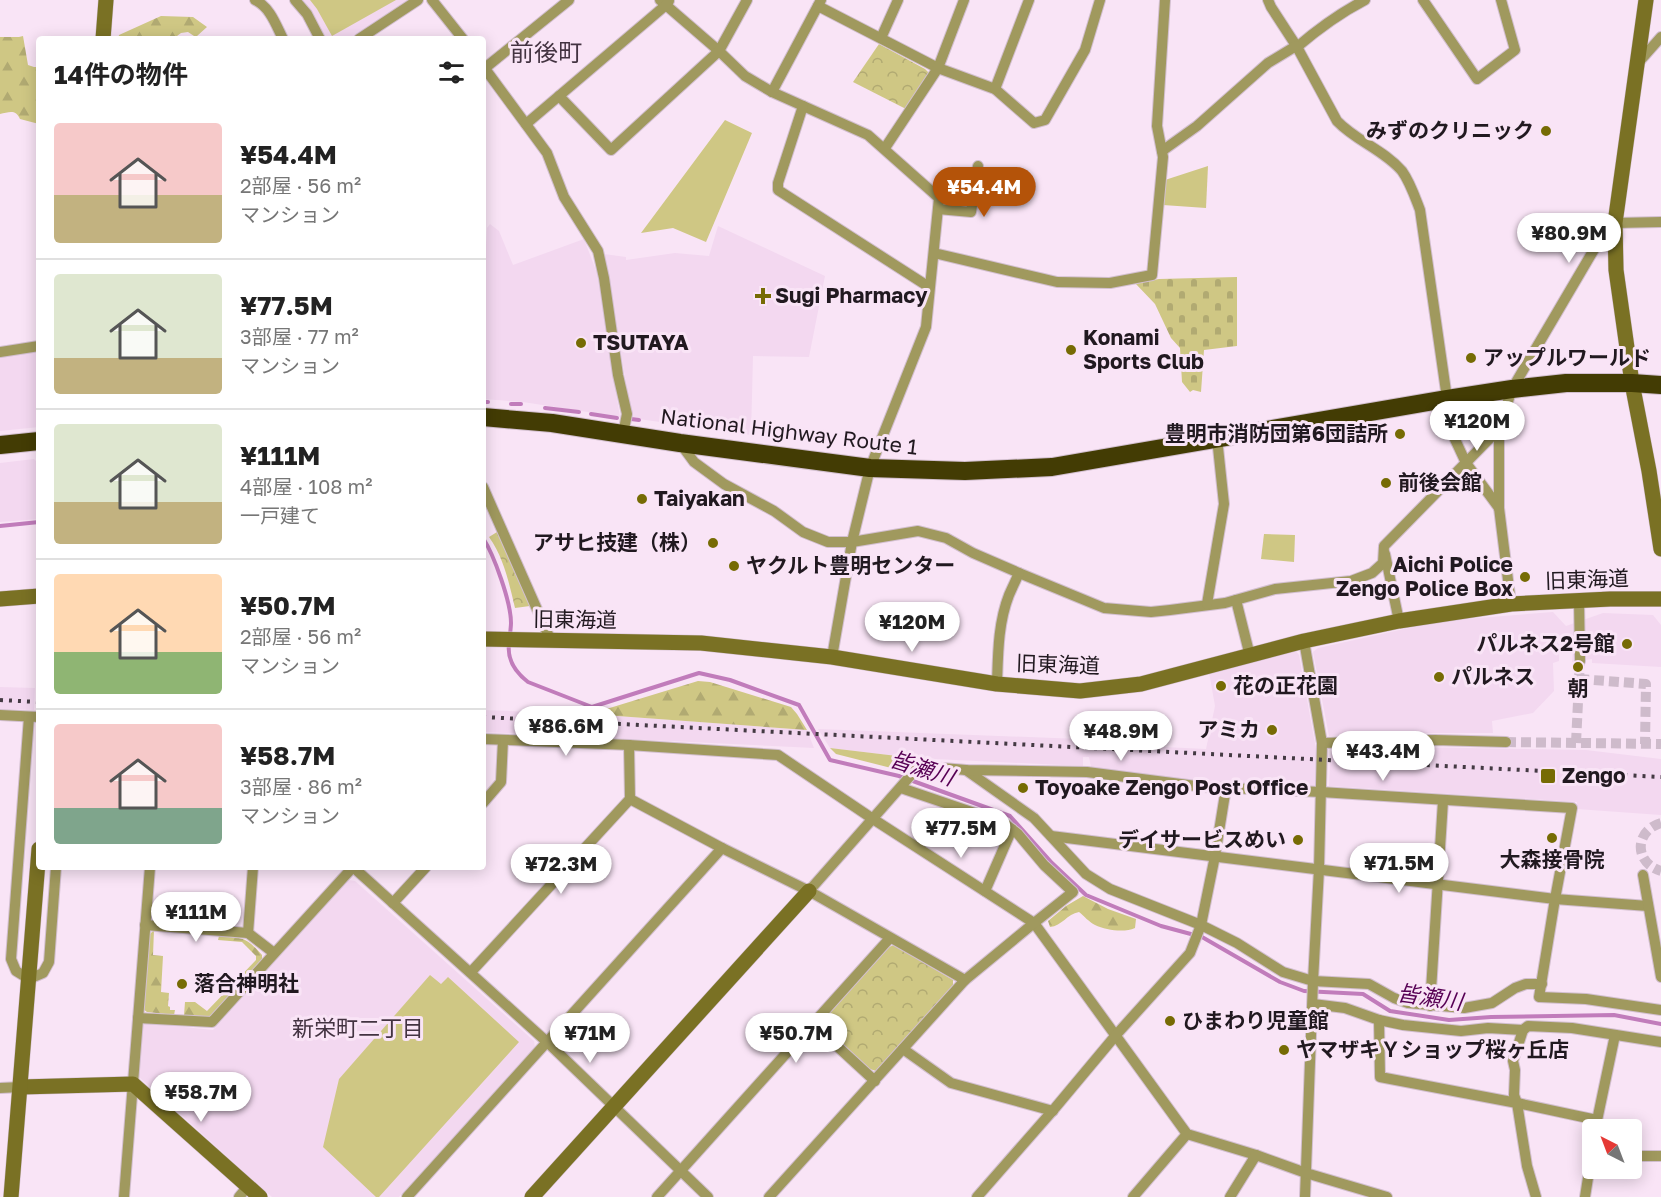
<!DOCTYPE html>
<html lang="ja">
<meta charset="utf-8">
<style>
:root{--surface:#fff;--page:#f2f2f2;--text:#222;--muted:#767676;--line:#e0e0e0;--accent:#b45309}
body{margin:0;font-family:"Golos Text","Noto Sans JP",sans-serif;background:var(--page);color:var(--text);height:100vh;display:flex;flex-direction:column;font-size:22px;white-space:nowrap}
*{box-sizing:border-box;margin:0}
p{font-size:20px;color:var(--muted)}
.icon{flex:none;width:33px;height:33px;fill:none;stroke:currentColor;stroke-width:2;stroke-linecap:round;stroke-linejoin:round}
.map{position:relative;flex:1;overflow:hidden}
.drawer{position:absolute;left:36px;top:36px;width:450px;height:834px;display:flex;flex-direction:column;background:var(--surface);border-radius:6px;box-shadow:0 3px 15px #0003}
.drawer>*{flex:none}
.needle{width:39px;rotate:318deg}
.fabs{position:absolute;left:1582px;top:1119px;display:grid;gap:12px}
.fabs a{display:grid;place-items:center;width:60px;height:60px;border-radius:6px;background:var(--surface);box-shadow:0 3px 15px #0003;font-size:30px}
.price{position:absolute;translate:-50% -51px;padding:0 14px;border-radius:21px;background:#fff;color:#222;font-size:20px;line-height:39px;filter:drop-shadow(0 2px 3px #0008)}
.price::after{content:'';position:absolute;left:50%;top:36px;width:18px;height:14px;margin-left:-9px;background:inherit;clip-path:polygon(0 0,100% 0,50% 100%)}
.price.on{background:var(--accent);color:#fff}
ul{padding:0;list-style:none}
li{display:flex;align-items:center;gap:18px;height:150px;padding:0 18px}
li+li{border-top:2px solid var(--line)}
li span{display:grid;place-items:center;flex:none;width:168px;height:120px;border-radius:6px;color:#555}
li>.icon{margin-inline-start:auto}
span .icon{width:72px;height:72px;fill:#fffc;stroke-width:1}
li b{font-size:26px}
h2{display:flex;justify-content:space-between;align-items:center;height:72px;padding:0 18px;font-size:26px}
.map>svg:first-child{display:block}
</style>
<div class="map">
<svg width="1661" height="1197" viewBox="0 0 1661 1197">
<defs>
<pattern id="forest-firs" width="22" height="20" patternUnits="userSpaceOnUse" patternTransform="scale(1.5)"><rect width="22" height="20" fill="#cfc784"/><path d="M5 1l3.5 6h-7zM16 11l3.5 6h-7z" fill="#b1aa72"/></pattern>
<pattern id="cemetery-stones" width="16" height="16" patternUnits="userSpaceOnUse" patternTransform="scale(1.5)"><rect width="16" height="16" fill="#cfc784"/><path d="M2 7V4a2 2 0 0 1 4 0v3zM10 15v-3a2 2 0 0 1 4 0v3z" fill="#b1aa72"/></pattern>
<pattern id="park-crowns" width="20" height="18" patternUnits="userSpaceOnUse" patternTransform="scale(1.5)"><rect width="20" height="18" fill="#cfc784"/><path d="M2 6a3 3 0 1 1 6 0M12 15a3 3 0 1 1 6 0" fill="none" stroke="#b1aa72"/></pattern>
</defs>
<rect width="100%" height="100%" fill="#f9e4f6"/>
<g fill="#f3d8f0">
<polygon points="301,0 412,0 351,39 325,39"/>
<polygon points="490,224 499,231 513,265 584,239 597,273 620,417 523,402 483,399 483,262 485,262 487,228"/>
<polygon points="718,226 825,276 809,357 753,356 751,435 632,418 604,254 626,257 626,260 675,253 709,256"/>
<polygon points="39,349 39,427 0,431 0,355"/>
<polygon points="34,459 39,464 39,519 0,522 0,463"/>
<polygon points="1553,612 1566,626 1603,613 1653,615 1661,625 1661,667 1592,663 1592,659 1572,662 1574,637 1564,637 1563,642 1559,649 1559,661 1553,663 1554,691 1533,713 1492,721 1493,733 1427,733 1329,736 1313,652 1318,648 1404,629 1452,620"/>
<polygon points="1295,650 1299,655 1316,749 1315,785 1313,788 1298,788 1297,786 1205,781 1204,783 1190,782 1091,767 1089,757 1083,757 1083,766 914,758 830,748 818,729 1080,739 1081,743 1206,749 1215,706 1209,672"/>
<polygon points="0,687 35,688 34,710 0,709"/>
<polygon points="483,710 590,714 807,730 814,748 483,732"/>
<polygon points="1410,747 1586,750 1661,759 1661,815 1577,809 1577,802 1329,786 1331,750"/>
<polygon points="349,880 355,881 534,1041 535,1047 399,1197 272,1197 139,1077 142,1026 146,1023 213,1030"/>
</g>
<g fill="#cfc784">
<polygon points="310,0 396,0 332,36 317,9"/>
<polygon points="725,120 752,133 706,242 673,228 641,233"/>
<polygon points="1208,166 1206,208 1163,205 1165,180"/>
<polygon points="1264,534 1295,535 1294,562 1261,559"/>
<polygon points="830,748 914,758 903,771 836,754"/>
<polygon points="430,975 441,984 448,977 519,1042 379,1197 376,1197 323,1147 339,1079"/>
</g>
<g fill="url(#forest-firs)">
<polygon points="161,16 193,17 207,27 197,36 194,36 188,32 181,33 173,39 118,39 119,35"/>
<path d="M 23,36 L 28,65 L 34,67 L 39,67 L 39,124 L 20,119 C 16,109 9,112 0,114 L 0,37 L 19,37 Z"/>
<polygon points="698,681 710,682 791,707 797,714 807,730 590,714"/>
<path d="M 1083,896 L 1108,909 L 1136,919 L 1135,928 C 1124,933 1106,930 1095,925 C 1089,922 1084,916 1079,912 C 1067,914 1062,926 1050,927 L 1048,921 L 1066,906 Z"/>
<polygon points="154,930 153,955 163,956 161,992 169,993 168,1006 170,1007 170,1010 175,1010 174,1015 147,1012 143,1009 150,934"/>
<path d="M 219,936 C 243,938 245,936 262,955 L 262,960 L 209,1018 L 184,1015 L 185,1002 L 195,1002 L 207,1011 L 256,960 L 256,956 L 242,942 L 218,940 Z"/>
</g>
<polygon fill="url(#cemetery-stones)" points="1237,277 1237,346 1204,350 1201,392 1193,390 1190,392 1182,382 1180,348 1171,338 1155,304 1135,283 1159,279"/>
<g fill="url(#park-crowns)">
<polygon points="879,44 925,69 929,73 906,109 853,82"/>
<path d="M 497,532 L 530,606 L 515,608 C 509,583 504,558 489,537 Z"/>
<polygon points="894,945 953,980 953,987 876,1071 870,1069 822,1026 823,1019 881,955 889,947"/>
</g>
<g fill="none" stroke-linecap="round" stroke-linejoin="round">
<g stroke="#c17cbb" stroke-width="4">
<polyline points="484,402 488,402"/>
<polyline points="511,404 521,404"/>
<polyline points="545,408 579,412"/>
<polyline points="591,414 617,418"/>
<polyline points="631,419 639,420"/>
<polyline points="0,526 39,522"/>
<path d="M 483,538 C 494,555 511,602 511,623 C 511,627 510,632 510,637"/>
<path d="M 509,644 C 507,660 515,672 528,682 L 592,707 L 699,673 L 730,680 L 799,705 L 830,760 L 899,776 L 1010,816 L 1052,863 L 1086,895 L 1161,926 L 1202,937 L 1280,982 L 1304,991 L 1363,994 L 1390,1011 L 1449,1020 L 1491,1017 L 1614,1015 L 1661,1024"/>
</g>
<g stroke="#cebbcb" stroke-width="10" stroke-dasharray="10 5" stroke-linecap="butt">
<polyline points="1579,679 1646,684 1645,744"/>
<polyline points="1506,742 1661,744"/>
<polyline points="1576,743 1580,661"/>
<path d="M 1661,823 C 1634,831 1634,863 1661,871"/>
</g>
<defs>
<g id="street">
<path d="M 255,0 C 270,7 276,25 283,39"/>
<polyline points="295,0 307,14 320,39"/>
<polyline points="432,0 463,39"/>
<polyline points="660,0 719,51 745,76 772,92 868,135 939,198 926,327 870,468 852,542 832,657"/>
<path d="M 1268,0 L 1271,7 L 1297,47 L 1337,121 C 1356,141 1384,150 1402,171 C 1410,182 1415,197 1420,210 L 1452,433 L 1466,463 L 1499,508"/>
<polyline points="1423,0 1477,79 1515,50 1501,0"/>
<polyline points="818,6 938,68 995,89 1034,123 1045,120 1085,50 1100,0"/>
<polyline points="881,38 898,0"/>
<polyline points="359,39 418,0"/>
<path d="M 1297,47 C 1318,29 1340,13 1365,0"/>
<polyline points="1638,63 1661,37"/>
<polyline points="483,66 547,153 564,197 598,251 604,278 618,375 627,414 623,434"/>
<polyline points="485,68 569,0"/>
<polyline points="995,89 1029,0"/>
<polyline points="772,92 821,0"/>
<polyline points="559,96 611,150 719,51 747,0"/>
<polyline points="803,106 778,183 778,190 929,287"/>
<polyline points="526,124 666,5 669,1"/>
<polyline points="885,148 938,68 964,0"/>
<polyline points="1162,151 1197,126 1268,63 1296,46"/>
<polyline points="938,209 971,212 978,166"/>
<polyline points="934,253 1057,282 1110,283 1152,275 1163,157 1157,126 1165,0"/>
<polyline points="0,352 39,346"/>
<polyline points="680,443 694,462 724,484 774,511 803,532 828,542 852,542 918,531 946,538 973,553 1019,573 1104,608 1151,612 1170,610 1225,603 1275,589 1351,581 1372,573 1383,563 1384,546 1499,429"/>
<polyline points="483,487 551,641"/>
<polyline points="1385,554 1399,621"/>
<polyline points="1236,600 1250,656"/>
<polyline points="1579,600 1580,661"/>
<polyline points="1207,604 1224,504 1217,438"/>
<polyline points="1511,604 1499,508 1499,429 1512,389 1599,241 1615,223 1661,222"/>
<polyline points="1304,641 1322,743 1319,869 1313,981 1305,1197"/>
<path d="M 997,684 C 998,654 998,623 1009,595 C 1012,588 1016,580 1019,573"/>
<polyline points="0,715 39,717"/>
<polyline points="29,717 11,959 16,971 29,979 43,973 49,962 56,867"/>
<polyline points="483,739 629,745 778,755 873,819 1034,923 1187,1134 1256,1155 1306,1173 1387,1197"/>
<polyline points="1322,743 1435,740 1506,742"/>
<polyline points="966,770 1034,818 1086,874 1110,889 1201,925 1237,943 1283,972 1313,981 1369,984 1394,998 1408,1003 1464,1008 1492,1003 1515,988 1526,984 1542,984"/>
<polyline points="630,799 722,848 809,891 965,980"/>
<polyline points="483,803 501,782 503,740"/>
<polyline points="1051,836 1555,899 1648,906"/>
<polyline points="353,867 547,1042 708,1197"/>
<polyline points="1643,875 1661,977"/>
<polyline points="809,891 919,766 966,770 1087,772 1204,787 1321,792 1572,808 1555,899 1539,997 1586,999 1661,1010"/>
<polyline points="985,891 1012,829"/>
<polyline points="393,903 426,867"/>
<polyline points="145,925 248,933 274,953"/>
<polyline points="248,933 253,867"/>
<polyline points="471,972 630,799 629,745"/>
<polyline points="1313,1004 1345,1008 1379,1020 1403,1025 1461,1031 1488,1028 1523,1030 1528,1026 1572,1028 1661,1042"/>
<polyline points="1430,1006 1443,801"/>
<polyline points="138,1018 212,1022 353,867"/>
<polyline points="1379,1020 1380,1077 1517,1103 1597,1120"/>
<polyline points="813,1024 875,1081"/>
<polyline points="1523,1030 1513,1061 1515,1070 1514,1095 1517,1103 1527,1166 1536,1197"/>
<polyline points="903,1049 951,1083 1053,1111"/>
<polyline points="0,1088 21,1087"/>
<polyline points="1595,1130 1615,1035"/>
<polyline points="1632,1156 1661,1156"/>
<polyline points="124,1197 150,867"/>
<polyline points="239,1197 248,1186"/>
<polyline points="407,1197 722,848"/>
<polyline points="657,1197 890,938"/>
<polyline points="769,1197 965,980 1034,923 1073,892 1044,865 1018,834 1004,823 901,788"/>
<polyline points="977,1197 1055,1108 1116,1035 1190,953 1201,925 1215,856 1226,788"/>
<polyline points="1133,1197 1187,1134"/>
<polyline points="1230,1197 1256,1155"/>
<polyline points="1585,1197 1593,1146"/>
</g>
<g id="secondary">
<polyline points="1646,0 1615,223 1616,270 1632,383 1649,471 1661,549"/>
<polyline points="103,39 106,0"/>
<polyline points="0,599 39,596"/>
<polyline points="483,639 701,643 832,657 997,684 1080,691 1141,684 1304,641 1399,621 1511,604 1610,599 1661,599"/>
<polyline points="21,1087 133,1084 260,1197"/>
<polyline points="11,1197 39,849"/>
<polyline points="532,1197 809,891"/>
</g>
<g id="highway">
<polyline points="483,417 552,423 680,443 870,468 965,471 1052,467 1446,399 1512,389 1566,383 1632,383 1661,385"/>
<polyline points="0,445 39,441"/>
</g>
</defs>
<use href="#street" stroke="#d2bfcf" stroke-width="12"/>
<use href="#secondary" stroke="#d2bfcf" stroke-width="16"/>
<use href="#highway" stroke="#d2bfcf" stroke-width="20"/>
<use href="#street" stroke="#a0995e" stroke-width="10"/>
<use href="#secondary" stroke="#7a7124" stroke-width="15"/>
<use href="#highway" stroke="#433c04" stroke-width="18"/>
<g stroke="#443a43" stroke-width="4" stroke-dasharray="3 6" stroke-linecap="butt">
<polyline points="0,700 39,702"/>
<polyline points="483,717 1661,777"/>
</g>
</g>
<g fill="#766b04" stroke="#f9e4f6" stroke-width="2">
<circle cx="1546" cy="131" r="6"/>
<path d="M760 287h6v6h6v6h-6v6h-6v-6h-6v-6h6z"/>
<circle cx="581" cy="343" r="6"/>
<circle cx="1071" cy="350" r="6"/>
<circle cx="1471" cy="358" r="6"/>
<circle cx="1400" cy="434" r="6"/>
<circle cx="1386" cy="483" r="6"/>
<circle cx="642" cy="499" r="6"/>
<circle cx="713" cy="543" r="6"/>
<circle cx="734" cy="566" r="6"/>
<circle cx="1525" cy="577" r="6"/>
<circle cx="1627" cy="644" r="6"/>
<circle cx="1578" cy="667" r="6"/>
<circle cx="1439" cy="677" r="6"/>
<circle cx="1221" cy="686" r="6"/>
<circle cx="1272" cy="730" r="6"/>
<rect x="1540" y="768" width="16" height="16" rx="3"/>
<circle cx="1023" cy="788" r="6"/>
<circle cx="1552" cy="838" r="6"/>
<circle cx="1298" cy="840" r="6"/>
<circle cx="182" cy="984" r="6"/>
<circle cx="1170" cy="1021" r="6"/>
<circle cx="1284" cy="1050" r="6"/>
</g>
<g text-anchor="middle" stroke-width="6" stroke-linejoin="round" paint-order="stroke">
<g font-size="21" font-weight="bold" fill="#211920" stroke="#f9e4f6" text-anchor="start">
<text x="1534" y="138" text-anchor="end">みずのクリニック</text>
<text x="775" y="303">Sugi Pharmacy</text>
<text x="1083" y="345">Konami<tspan x="1083" dy="24">Sports Club</tspan></text>
<text x="593" y="350">TSUTAYA</text>
<text x="1483" y="365">アップルワールド</text>
<text x="1388" y="441" text-anchor="end">豊明市消防団第6団詰所</text>
<text x="1398" y="490">前後会館</text>
<text x="654" y="506">Taiyakan</text>
<text x="701" y="550" text-anchor="end">アサヒ技建（株）</text>
<text x="1513" y="572" text-anchor="end">Aichi Police<tspan x="1513" dy="24">Zengo Police Box</tspan></text>
<text x="746" y="573">ヤクルト豊明センター</text>
<text x="1615" y="651" text-anchor="end">パルネス2号館</text>
<text x="1451" y="684">パルネス</text>
<text x="1233" y="693">花の正花園</text>
<text x="1578" y="696" text-anchor="middle">朝</text>
<text x="1260" y="737" text-anchor="end">アミカ</text>
<text x="1562" y="783">Zengo</text>
<text x="1035" y="795">Toyoake Zengo Post Office</text>
<text x="1286" y="847" text-anchor="end">デイサービスめい</text>
<text x="1552" y="867" text-anchor="middle">大森接骨院</text>
<text x="194" y="991">落合神明社</text>
<text x="1182" y="1028">ひまわり児童館</text>
<text x="1296" y="1057">ヤマザキＹショップ桜ヶ丘店</text>
</g>
<g font-size="21" fill="#211920" stroke="#f9e4f6">
<text transform="translate(789 432) rotate(7)" y="7">National Highway Route 1</text>
<text transform="translate(1587 580) rotate(-2)" y="7">旧東海道</text>
<text transform="translate(575 620) rotate(1)" y="7">旧東海道</text>
<text transform="translate(1058 665) rotate(2)" y="7">旧東海道</text>
</g>
<g font-size="22" font-style="italic" fill="#570054" stroke="#f9e4f6">
<text transform="translate(922 768) rotate(18)" y="8">皆瀬川</text>
<text transform="translate(1430 997) rotate(8)" y="8">皆瀬川</text>
</g>
<g font-size="22" fill="#433341" stroke="#f9e4f6">
<text x="358" y="1036">新栄町二丁目</text>
</g>
<g font-size="24" fill="#433341" stroke="#f9e4f6">
<text x="546" y="61">前後町</text>
</g>
</g>
</svg>
<div class="fabs">
<a><svg class="needle" viewBox="-14 -14 28 28"><path d="M0-13l5 13h-10z" fill="#e53935"/><path d="M0 13l5-13h-10z" fill="#767676"/></svg></a>
</div>
<b class="price on" style="left:984px;top:218px">¥54.4M</b>
<b class="price" style="left:1569px;top:264px">¥80.9M</b>
<b class="price" style="left:1477px;top:452px">¥120M</b>
<b class="price" style="left:912px;top:653px">¥120M</b>
<b class="price" style="left:566px;top:757px">¥86.6M</b>
<b class="price" style="left:1121px;top:762px">¥48.9M</b>
<b class="price" style="left:1383px;top:782px">¥43.4M</b>
<b class="price" style="left:961px;top:859px">¥77.5M</b>
<b class="price" style="left:1399px;top:894px">¥71.5M</b>
<b class="price" style="left:561px;top:895px">¥72.3M</b>
<b class="price" style="left:196px;top:943px">¥111M</b>
<b class="price" style="left:590px;top:1064px">¥71M</b>
<b class="price" style="left:796px;top:1064px">¥50.7M</b>
<b class="price" style="left:201px;top:1123px">¥58.7M</b>
<section class="drawer">
<h2>14件の物件<svg class="icon" aria-label="filters" viewBox="0 0 24 24"><path d="M4 7h16M4 17h16"/><circle cx="9" cy="7" r="2"/><circle cx="15" cy="17" r="2"/></svg></h2>
<ul>
<li><span style="background:linear-gradient(#f6c9c9 60%,#c2b280 0)"><svg class="icon" aria-label="home" viewBox="0 0 24 24"><path d="M3 11l9-7 9 7M6 9v11h12V9"/></svg></span><div><b>¥54.4M</b><p>2部屋 · 56 m²</p><p>マンション</p></div></li>
<li><span style="background:linear-gradient(#dfe7d0 70%,#c2b280 0)"><svg class="icon" aria-label="home" viewBox="0 0 24 24"><path d="M3 11l9-7 9 7M6 9v11h12V9"/></svg></span><div><b>¥77.5M</b><p>3部屋 · 77 m²</p><p>マンション</p></div></li>
<li><span style="background:linear-gradient(#dfe7d0 65%,#c2b280 0)"><svg class="icon" aria-label="home" viewBox="0 0 24 24"><path d="M3 11l9-7 9 7M6 9v11h12V9"/></svg></span><div><b>¥111M</b><p>4部屋 · 108 m²</p><p>一戸建て</p></div></li>
<li><span style="background:linear-gradient(#ffd9b3 65%,#8fb573 0)"><svg class="icon" aria-label="home" viewBox="0 0 24 24"><path d="M3 11l9-7 9 7M6 9v11h12V9"/></svg></span><div><b>¥50.7M</b><p>2部屋 · 56 m²</p><p>マンション</p></div></li>
<li><span style="background:linear-gradient(#f6c9c9 70%,#7fa58c 0)"><svg class="icon" aria-label="home" viewBox="0 0 24 24"><path d="M3 11l9-7 9 7M6 9v11h12V9"/></svg></span><div><b>¥58.7M</b><p>3部屋 · 86 m²</p><p>マンション</p></div></li>
</ul>
</section>
</div>
